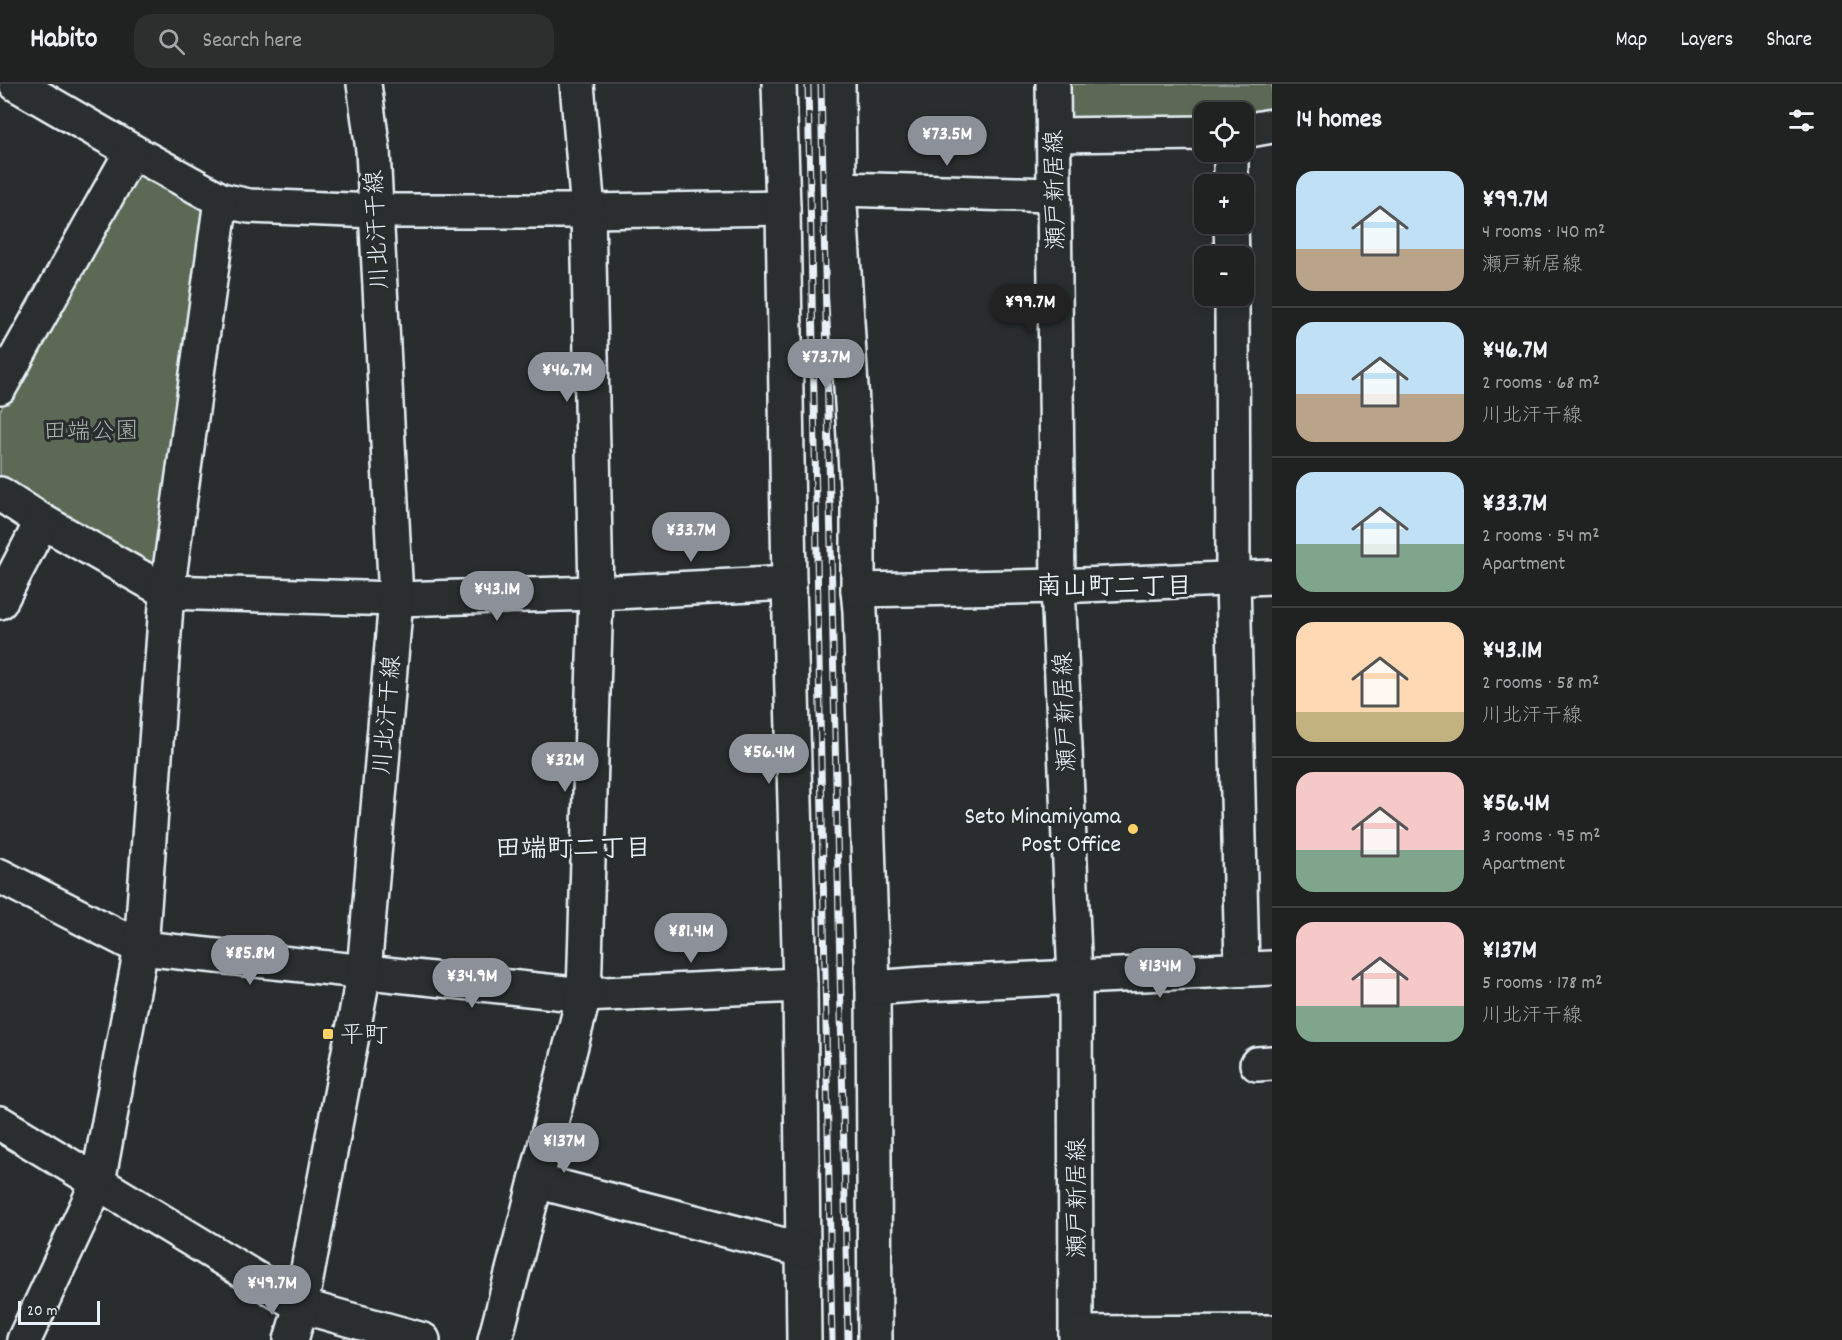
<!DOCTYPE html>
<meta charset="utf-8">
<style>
:root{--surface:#202222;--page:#2d2f2f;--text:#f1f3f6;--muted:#a2a4a5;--line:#3d3f40;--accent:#8c9099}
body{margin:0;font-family:Dekko,"Klee One",sans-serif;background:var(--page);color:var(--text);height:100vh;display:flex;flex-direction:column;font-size:22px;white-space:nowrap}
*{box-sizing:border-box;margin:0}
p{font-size:20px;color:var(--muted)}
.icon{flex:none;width:33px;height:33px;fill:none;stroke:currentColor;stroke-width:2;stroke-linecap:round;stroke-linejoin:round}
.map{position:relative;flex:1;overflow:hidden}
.side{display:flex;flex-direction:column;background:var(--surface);width:570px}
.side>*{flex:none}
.tools{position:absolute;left:1194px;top:18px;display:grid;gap:12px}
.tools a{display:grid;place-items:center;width:60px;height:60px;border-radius:12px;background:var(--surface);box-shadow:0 3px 9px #0003,0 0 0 2px var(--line);font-size:30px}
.scale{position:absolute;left:18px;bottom:15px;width:82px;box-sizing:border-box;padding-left:6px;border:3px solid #e8f1f8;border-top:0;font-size:16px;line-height:21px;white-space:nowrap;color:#e8f1f8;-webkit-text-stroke:4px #2a2d2e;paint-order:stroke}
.price{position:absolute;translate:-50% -51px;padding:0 14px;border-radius:21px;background:var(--accent);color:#fff;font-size:20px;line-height:39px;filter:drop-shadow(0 2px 3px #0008)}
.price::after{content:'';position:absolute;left:50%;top:36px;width:18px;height:14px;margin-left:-9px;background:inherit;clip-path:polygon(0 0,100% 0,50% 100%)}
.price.active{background:#222;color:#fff}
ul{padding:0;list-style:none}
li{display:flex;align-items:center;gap:18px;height:150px;padding:0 24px}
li+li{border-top:2px solid var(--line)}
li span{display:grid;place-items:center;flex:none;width:168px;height:120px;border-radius:18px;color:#555}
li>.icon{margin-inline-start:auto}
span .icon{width:72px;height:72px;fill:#fffc;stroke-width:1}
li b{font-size:26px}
h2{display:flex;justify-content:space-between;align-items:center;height:72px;padding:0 24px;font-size:26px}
header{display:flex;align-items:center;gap:36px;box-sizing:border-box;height:84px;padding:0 30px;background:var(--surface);border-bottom:2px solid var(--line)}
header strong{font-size:28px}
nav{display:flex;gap:33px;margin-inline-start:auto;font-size:21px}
.search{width:420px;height:54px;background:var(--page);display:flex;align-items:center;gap:15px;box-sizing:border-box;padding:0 21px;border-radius:18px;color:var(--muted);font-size:22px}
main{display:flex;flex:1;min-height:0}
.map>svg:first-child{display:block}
</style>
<header>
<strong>Habito</strong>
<div class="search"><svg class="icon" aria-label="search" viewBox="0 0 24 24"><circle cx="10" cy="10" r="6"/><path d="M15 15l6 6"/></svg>Search here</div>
<nav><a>Map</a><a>Layers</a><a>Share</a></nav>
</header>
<main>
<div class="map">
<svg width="1272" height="1256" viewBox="0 0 1272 1256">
<rect width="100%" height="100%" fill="#2a2d2e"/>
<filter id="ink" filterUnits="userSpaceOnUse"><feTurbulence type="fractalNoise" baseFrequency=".0167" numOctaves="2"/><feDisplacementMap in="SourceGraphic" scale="12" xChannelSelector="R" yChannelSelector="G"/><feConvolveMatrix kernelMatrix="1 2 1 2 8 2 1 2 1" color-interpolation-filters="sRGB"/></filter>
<g filter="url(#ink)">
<g fill="#5b6b54" stroke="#a2aea6" stroke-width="1.5">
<polygon points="1065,0 1272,0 1272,34 1244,37 1244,28 1204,28 1204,39 1068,42"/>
<polygon points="139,85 209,122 161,493 0,393 0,327"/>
</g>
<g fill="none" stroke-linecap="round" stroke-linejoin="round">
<defs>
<g id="minor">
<polyline points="16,0 132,67 221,116 249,122 375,127 588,127 783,124"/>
<polyline points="779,0 783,124 789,499 800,901 804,1256"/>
<polyline points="838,0 839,105 858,419 858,506 860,527 873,904 875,1256"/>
<polyline points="1053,0 1058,502 1075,894 1076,1256"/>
<polyline points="1244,47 1272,42"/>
<polyline points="1054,51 1204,49"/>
<polyline points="1231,68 1231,100"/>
<polyline points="839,105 1054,111"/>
<polyline points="1231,140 1232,172"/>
<polyline points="1232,212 1233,494 1242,885"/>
<polyline points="0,303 132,67"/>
<polyline points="0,410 42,437 167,508 396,515 596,509 789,499"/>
<polyline points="858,506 1058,502 1272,493"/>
<polyline points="0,518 42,437"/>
<polyline points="0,792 141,864 584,911 800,901"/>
<polyline points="873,904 925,900 1272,884"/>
<polyline points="1257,980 1272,979"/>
<polyline points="0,1039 301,1222 423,1256"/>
<polyline points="536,1097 803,1166"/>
<polyline points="1076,1249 1272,1248"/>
<polyline points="24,1256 98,1098 141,864 167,508 221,116"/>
<polyline points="291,1256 301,1222 364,888 396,515 373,66 364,0"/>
<polyline points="495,1256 584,911 596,509 588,127 577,0"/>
</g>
</defs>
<use href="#minor" stroke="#e8f1f8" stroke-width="38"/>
<use href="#minor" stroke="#2a2d2e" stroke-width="33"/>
<defs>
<g id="rail">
<polyline points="808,0 832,1256"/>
<polyline points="821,0 848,1256"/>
</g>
</defs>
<use href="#rail" stroke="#e8f1f8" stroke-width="7"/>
<use href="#rail" stroke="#2a2d2e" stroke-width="4.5" stroke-dasharray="14" stroke-linecap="butt"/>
</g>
</g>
<g fill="#ffd166" stroke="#2a2d2e" stroke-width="2">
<circle cx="1133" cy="745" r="6"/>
<rect x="322" y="944" width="12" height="12" rx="3"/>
</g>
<g text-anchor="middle" stroke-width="6" stroke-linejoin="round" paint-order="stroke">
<g font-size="24" fill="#e8f1f8" stroke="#2a2d2e">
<text transform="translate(1054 106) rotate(-91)" y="8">瀬戸新居線</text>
<text transform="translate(376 146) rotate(-93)" y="8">川北汗干線</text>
<text transform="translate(1064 628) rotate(-92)" y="8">瀬戸新居線</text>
<text transform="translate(386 631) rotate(-85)" y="8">川北汗干線</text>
<text transform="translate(1076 1114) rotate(-90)" y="8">瀬戸新居線</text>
</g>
<g font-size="24" fill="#a9b5ae" stroke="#2a2d2e">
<text x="91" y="354">田端公園</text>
</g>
<g font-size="24" fill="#e8f1f8" stroke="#2a2d2e" text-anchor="end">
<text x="1121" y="739">Seto Minamiyama<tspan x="1121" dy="28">Post Office</tspan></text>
<text x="340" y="958" text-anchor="start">平町</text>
</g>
<g font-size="26" font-weight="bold" fill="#e8f1f8" stroke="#2a2d2e">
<text x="1114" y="510">南山町二丁目</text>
<text x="573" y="772">田端町二丁目</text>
</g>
</g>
</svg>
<div class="tools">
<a><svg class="icon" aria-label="locate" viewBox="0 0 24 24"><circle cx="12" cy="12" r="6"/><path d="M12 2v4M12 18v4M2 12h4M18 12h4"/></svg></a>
<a>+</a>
<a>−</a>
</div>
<div class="scale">20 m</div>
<b class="price" style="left:947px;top:83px">¥73.5M</b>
<b class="price active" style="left:1030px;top:251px">¥99.7M</b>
<b class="price" style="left:826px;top:306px">¥73.7M</b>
<b class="price" style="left:567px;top:319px">¥46.7M</b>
<b class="price" style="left:691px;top:479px">¥33.7M</b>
<b class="price" style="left:497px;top:538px">¥43.1M</b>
<b class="price" style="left:769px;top:701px">¥56.4M</b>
<b class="price" style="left:565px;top:709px">¥32M</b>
<b class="price" style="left:691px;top:880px">¥81.4M</b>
<b class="price" style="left:250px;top:902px">¥85.8M</b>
<b class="price" style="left:1160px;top:915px">¥134M</b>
<b class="price" style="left:472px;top:925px">¥34.9M</b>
<b class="price" style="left:564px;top:1090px">¥137M</b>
<b class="price" style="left:272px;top:1232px">¥49.7M</b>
</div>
<section class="side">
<h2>14 homes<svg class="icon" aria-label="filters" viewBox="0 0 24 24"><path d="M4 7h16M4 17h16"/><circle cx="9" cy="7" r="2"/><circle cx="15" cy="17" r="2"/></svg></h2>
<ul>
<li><span style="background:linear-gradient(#bfe0f5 65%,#b9a48a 0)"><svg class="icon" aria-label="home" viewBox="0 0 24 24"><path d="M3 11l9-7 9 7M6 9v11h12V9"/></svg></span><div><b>¥99.7M</b><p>4 rooms · 140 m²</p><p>瀬戸新居線</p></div></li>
<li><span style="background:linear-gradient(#bfe0f5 60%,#b9a48a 0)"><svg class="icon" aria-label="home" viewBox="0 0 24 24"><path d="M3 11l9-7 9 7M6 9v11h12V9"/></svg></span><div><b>¥46.7M</b><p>2 rooms · 68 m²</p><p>川北汗干線</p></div></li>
<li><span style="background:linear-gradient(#bfe0f5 60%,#7fa58c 0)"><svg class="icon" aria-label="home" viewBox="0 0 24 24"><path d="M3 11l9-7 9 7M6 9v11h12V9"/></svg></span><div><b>¥33.7M</b><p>2 rooms · 54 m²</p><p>Apartment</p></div></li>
<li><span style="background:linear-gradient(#ffd9b3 75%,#c2b280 0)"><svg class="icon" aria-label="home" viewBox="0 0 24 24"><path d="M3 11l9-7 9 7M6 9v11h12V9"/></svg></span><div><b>¥43.1M</b><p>2 rooms · 58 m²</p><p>川北汗干線</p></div></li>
<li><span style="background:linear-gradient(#f6c9c9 65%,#7fa58c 0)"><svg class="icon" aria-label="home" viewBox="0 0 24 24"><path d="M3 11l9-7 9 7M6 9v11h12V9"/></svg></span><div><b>¥56.4M</b><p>3 rooms · 95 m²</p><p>Apartment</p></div></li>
<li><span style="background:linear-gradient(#f6c9c9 70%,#7fa58c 0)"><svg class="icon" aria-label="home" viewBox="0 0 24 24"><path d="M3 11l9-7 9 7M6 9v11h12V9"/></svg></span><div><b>¥137M</b><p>5 rooms · 178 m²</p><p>川北汗干線</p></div></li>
</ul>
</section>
</main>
